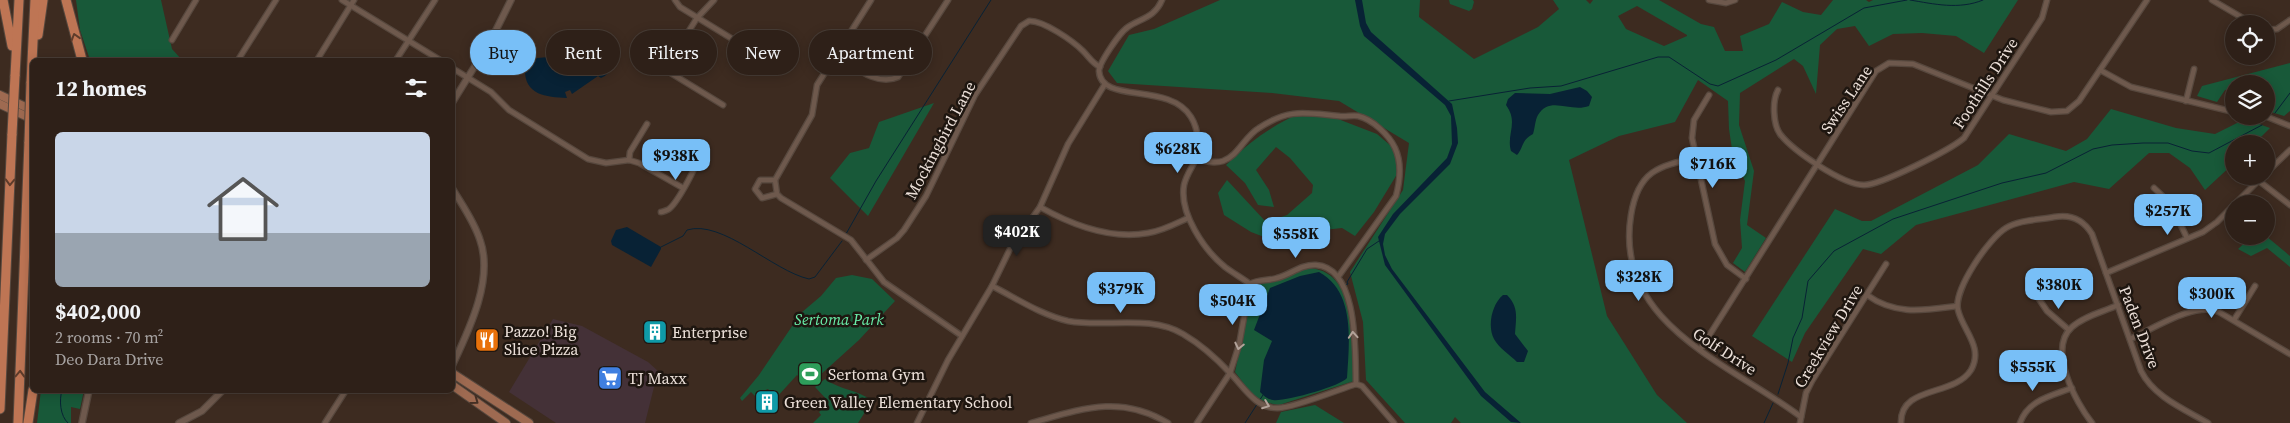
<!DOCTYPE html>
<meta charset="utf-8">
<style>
:root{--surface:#2e2018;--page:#362821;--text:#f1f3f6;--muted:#a7a3a2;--line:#493e37;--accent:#78bff7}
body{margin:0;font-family:"Source Serif 4",serif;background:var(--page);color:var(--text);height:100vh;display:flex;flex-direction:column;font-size:19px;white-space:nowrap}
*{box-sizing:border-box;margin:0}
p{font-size:16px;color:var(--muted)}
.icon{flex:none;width:28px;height:28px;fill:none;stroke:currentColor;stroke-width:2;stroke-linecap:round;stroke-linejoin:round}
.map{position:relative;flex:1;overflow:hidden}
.panel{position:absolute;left:30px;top:58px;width:425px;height:335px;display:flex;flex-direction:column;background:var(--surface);border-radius:8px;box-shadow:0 2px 12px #0003,0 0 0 1px var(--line)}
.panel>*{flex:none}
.top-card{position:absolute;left:470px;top:30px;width:475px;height:45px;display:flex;gap:10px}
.controls{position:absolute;left:2225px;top:15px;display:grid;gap:10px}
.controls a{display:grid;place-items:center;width:50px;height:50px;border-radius:50%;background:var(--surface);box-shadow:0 2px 12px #0003,0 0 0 1px var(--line);font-size:25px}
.price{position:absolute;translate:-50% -42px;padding:0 11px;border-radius:10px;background:var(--accent);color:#111;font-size:16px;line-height:32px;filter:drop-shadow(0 1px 2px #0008)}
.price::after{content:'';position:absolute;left:50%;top:30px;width:15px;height:11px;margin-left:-8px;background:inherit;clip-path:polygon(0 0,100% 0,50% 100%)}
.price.current{background:#222;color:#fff}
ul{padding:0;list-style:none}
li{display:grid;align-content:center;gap:10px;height:265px;padding:0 25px}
li span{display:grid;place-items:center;height:155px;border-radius:8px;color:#555}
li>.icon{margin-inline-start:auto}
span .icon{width:90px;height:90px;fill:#fffc;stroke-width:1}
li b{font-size:21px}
h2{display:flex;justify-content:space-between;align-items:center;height:60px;padding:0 25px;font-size:21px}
.chip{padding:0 18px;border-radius:22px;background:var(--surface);box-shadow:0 2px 12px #0003,0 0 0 1px var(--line);font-size:18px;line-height:45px}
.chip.current{background:var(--accent);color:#111}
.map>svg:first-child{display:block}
</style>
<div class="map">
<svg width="2290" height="423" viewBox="0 0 2290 423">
<rect width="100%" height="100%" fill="#3d2b20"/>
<polygon fill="#443137" points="553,319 582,326 648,362 658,371 645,423 556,423 509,392"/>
<g fill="#185939" fill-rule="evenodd">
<polygon points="76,0 161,0 172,49 182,60 90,60 80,30"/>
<path d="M 1220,0 L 1420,0 L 1419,17 L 1474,59 L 1538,27 L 1559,9 L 1553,0 L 1586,0 L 1590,4 L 1593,0 L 1659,0 L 1701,24 L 1714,27 L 1725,51 L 1743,51 L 1740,36 L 1769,24 L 1782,2 L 1803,12 L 1821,15 L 1833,0 L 1866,0 L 1869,2 L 1873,0 L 2018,0 L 1984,53 L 1956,36 L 1922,33 L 1893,34 L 1869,46 L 1855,26 L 1837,29 L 1820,45 L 1816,94 L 1803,66 L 1794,59 L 1740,93 L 1739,125 L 1754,171 L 1747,225 L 1766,238 L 1745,272 L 1733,263 L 1742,248 L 1740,220 L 1745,181 L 1733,156 L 1729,129 L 1728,101 L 1698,80 L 1675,122 L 1619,136 L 1569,160 L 1607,316 L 1657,395 L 1687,423 L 1461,423 L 1455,417 L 1451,423 L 1405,423 L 1366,380 L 1363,322 L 1350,272 L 1403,190 L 1409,143 L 1339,101 L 1272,93 L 1117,83 L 1108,71 L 1129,35 L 1154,29 ZM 1637,6 L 1687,35 L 1687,36 L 1664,46 L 1626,29 L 1618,16 Z"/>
<polygon points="1449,0 1473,0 1474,2 1472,9 1469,11 1450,4"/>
<polygon points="2290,63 2290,111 2284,116 2271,112 2275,102 2273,95 2266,93 2266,84 2234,84 2234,89 2225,90 2217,102 2197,96 2202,86"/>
<polygon points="934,103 868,216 830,178 850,153 869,148 879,122"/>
<polygon points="2111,109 2176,128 2215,134 2245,119 2270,128 2254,144 2234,144 2234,163 2205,190 2190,168 2169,153 2149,153 2109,189 2074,182 1916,225 1881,254 1863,249 1805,333 1792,362 1752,336 1835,209 1862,221 1871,221 1978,165 2009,134 2066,151 2087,139"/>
<path d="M 1303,111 L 1338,119 L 1377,134 L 1398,152 L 1399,171 L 1374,212 L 1355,236 L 1342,228 L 1305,232 L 1272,240 L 1251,232 L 1224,215 L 1218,193 L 1227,180 L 1266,222 L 1287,215 L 1312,193 L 1313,185 L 1290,158 L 1276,147 L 1256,170 L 1269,190 L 1274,207 L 1258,205 L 1245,183 L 1226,165 C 1252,139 1271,127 1303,111 Z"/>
<polygon points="2252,236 2266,236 2290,256 2290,267 2267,248 2251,256 2238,249"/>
<path d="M 1306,268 C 1359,268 1352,344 1354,381 L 1279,405 C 1255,402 1249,390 1235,372 L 1254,284 L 1279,280 Z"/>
<polygon points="852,275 872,279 895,301 859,340 808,386 797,375 776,398 768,389 763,391 758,399 751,392 742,401 740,398 759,375 801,313 821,296 836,278"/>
<path d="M 825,379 C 840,390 859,390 872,401 L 858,423 L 813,423 L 821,415 L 819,412 L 829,402 L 815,387 Z"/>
<polygon points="41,390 84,390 80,409 71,407 71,423 37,423"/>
<polygon points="1315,405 1344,423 1276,423 1281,412"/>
</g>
<g fill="#082235">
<polygon points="1355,0 1362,0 1366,23 1371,32 1452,104 1457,128 1458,143 1450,164 1400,214 1385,234 1383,244 1385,255 1392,269 1485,392 1521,423 1511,422 1481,396 1385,265 1378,237 1393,214 1447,158 1452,144 1451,116 1445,105 1364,36 1360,26"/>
<path d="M 588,33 L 592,33 L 619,52 C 616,63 612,73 601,78 L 598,76 L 572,94 L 570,90 L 565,92 L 567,98 C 546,97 524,95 525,69 L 537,58 L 549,57 L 557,51 L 566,50 L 585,38 Z"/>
<path d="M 1580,87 L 1587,91 L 1592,97 L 1589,106 C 1570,113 1550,95 1538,115 C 1535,120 1535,128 1533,134 C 1521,140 1524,147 1517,155 L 1511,151 C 1506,134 1519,123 1506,105 L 1508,99 L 1515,93 L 1550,94 Z"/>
<polygon points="627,227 661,247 661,249 651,267 612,245 611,241 616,230"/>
<path d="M 1319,272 C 1356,292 1349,343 1347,378 C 1341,386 1284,402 1273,400 C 1267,399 1264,396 1260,392 L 1264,360 L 1272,341 L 1254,330 L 1270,288 L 1300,276 Z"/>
<path d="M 1503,295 L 1507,295 C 1519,307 1516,318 1515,334 L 1528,351 L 1524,362 L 1517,362 C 1510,355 1499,348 1494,339 C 1487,326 1492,304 1503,295 Z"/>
</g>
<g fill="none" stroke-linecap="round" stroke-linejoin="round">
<g stroke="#082235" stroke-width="1">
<path d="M 1910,0 C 1934,4 1959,10 1983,0"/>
<polyline points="1449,101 1530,88 1561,86 1658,57 1669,57 1710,84 1718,86 1776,60 1864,8 1907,0"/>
<polyline points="2275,113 2290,93"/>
<polyline points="846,234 876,181 991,0"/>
<path d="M 661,247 L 683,236 L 687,230 C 722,219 773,271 809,279 L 815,277 L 842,241"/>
<polyline points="1345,285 1348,284 1347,282 1367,249 1379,241"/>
<path d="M 62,390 C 59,400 60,416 68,423"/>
<polyline points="1778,394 1788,363 1793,338 1802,318 1808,281 1834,251 1893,219 2002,183 2046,173 2093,149 2112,145 2143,143 2168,143 2192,151 2209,153 2262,125"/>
<polyline points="1245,423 1263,395"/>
<polyline points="1764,423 1773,403"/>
</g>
<defs>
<g id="minor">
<polyline points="342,0 440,60"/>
<polyline points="675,0 680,7 752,51"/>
<polyline points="871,0 817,85 812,115 775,180 777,194 781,198 851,240 884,282 962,336"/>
<path d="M 1162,0 C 1155,17 1142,18 1128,27 C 1120,32 1099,63 1099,71 C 1101,105 1169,81 1191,117 C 1198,128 1201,149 1195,161 C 1191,169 1186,176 1184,185 C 1179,213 1204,250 1225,267 C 1233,273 1242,278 1250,284"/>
<polyline points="1709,0 1726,3 1735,0"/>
<polyline points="2212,0 2253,24"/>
<polyline points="2266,30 2277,29 2290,20"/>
<polyline points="172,40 196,0"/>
<polyline points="638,53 723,105"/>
<path d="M 836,55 C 854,66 876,87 898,77 L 948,0"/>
<polyline points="238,60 276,0"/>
<polyline points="317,60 354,0"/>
<polyline points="396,60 435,0"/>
<polyline points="452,68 491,92 509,110 588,159 606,163 629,160 639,163 683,188"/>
<polyline points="665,69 697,18 714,0"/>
<polyline points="2100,70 2131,87 2234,112"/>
<path d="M 1778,90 C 1772,101 1773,124 1780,134 C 1793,151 1843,185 1864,185 C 1881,185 1950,150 1964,138 L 2042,18 L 2047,0"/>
<polyline points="1709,95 1694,120 1692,138 1715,244 1727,265 1746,279"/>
<polyline points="2186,101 2194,69"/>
<polyline points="2265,116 2290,126"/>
<path d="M 1696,158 C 1658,166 1638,171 1631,215 C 1613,324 1731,364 1801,417"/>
<path d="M 1196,159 C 1205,161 1214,164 1223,161 C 1238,156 1245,136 1259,128 C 1289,108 1305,113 1339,116 C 1345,117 1352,115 1358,116 C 1372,119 1389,135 1395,148 C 1402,163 1400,181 1396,196 L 1338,277"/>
<polyline points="629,160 630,152 647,124"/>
<polyline points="2266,173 2290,150"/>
<polyline points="775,180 760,180 755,189 762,198 777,194"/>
<polyline points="2259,181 2290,205"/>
<polyline points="2154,188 2171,204 2187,238"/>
<polyline points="2235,204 2263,176"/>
<path d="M 1040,207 C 1072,225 1110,240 1148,233 C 1162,231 1175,224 1188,218"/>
<path d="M 661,212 C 662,212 668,210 669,209 C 677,203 699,164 698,155"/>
<path d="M 866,260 L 897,238 L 904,230 L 926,196 L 975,95 L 1021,26 L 1029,21 C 1043,20 1073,41 1083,51 C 1089,57 1092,63 1100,67"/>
<polyline points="2106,273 2203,232 2217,222 2234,205"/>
<path d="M 1250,284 C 1259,279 1267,281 1277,278 C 1290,275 1301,264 1316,265 C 1359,268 1355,354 1356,384"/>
<path d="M 992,286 C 1016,298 1041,315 1068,321 C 1105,328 1149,314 1183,334 C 1200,344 1217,359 1230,373 C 1244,387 1255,408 1277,408 C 1291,409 1340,389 1356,384"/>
<path d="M 1867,295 C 1896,316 1925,310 1957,306"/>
<polyline points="2039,299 2047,311 2069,330"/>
<polyline points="2234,320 2255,286"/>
<path d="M 2130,339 C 2153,329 2195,301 2219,312 L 2290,354"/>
<polyline points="1700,350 1876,71 1889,63 1913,64 2003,100 2051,112 2067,111 2079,101 2147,0"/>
<polyline points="1356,384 1362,386 1394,423"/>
<polyline points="325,423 346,390"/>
<polyline points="917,423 948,360 992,286 1010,249 1040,207 1068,144 1105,84"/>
<path d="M 1031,423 C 1081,409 1120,394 1168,423"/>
<polyline points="1197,423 1230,373 1239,345 1250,284"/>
<polyline points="1800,423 1806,393 1812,381 1886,264"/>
<path d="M 1901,423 C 1900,385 1954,397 1971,370 C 1984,347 1963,331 1958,310 C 1953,290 1989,238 2006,228 C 2019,220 2038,220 2054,217 C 2070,214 2083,219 2092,234 L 2141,371 C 2154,397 2184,409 2208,423"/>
<path d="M 2020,423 C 2028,400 2051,396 2072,388"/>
<path d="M 2092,423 C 2076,403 2047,349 2072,327 C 2084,316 2103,312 2118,305"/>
</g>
<g id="tertiary">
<polyline points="452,103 491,40 511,0"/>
<path d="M 452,188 C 462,205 474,221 480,240 C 494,279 469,330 452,366"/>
<polyline points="82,423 89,390"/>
<polyline points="179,423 202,411 223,390"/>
</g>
<g id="primary">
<polyline points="0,95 32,110"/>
<polyline points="0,104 32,119"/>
<polyline points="452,373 529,423"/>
<polyline points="452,385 506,423"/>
</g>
<g id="motorway">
<polyline points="3,0 12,46"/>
<polyline points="66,0 82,60"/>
<polyline points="38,35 43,0"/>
<polyline points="15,76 19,0"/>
<polyline points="31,83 35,0"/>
<polyline points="0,409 12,134"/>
<polyline points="18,423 29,142"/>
<polyline points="28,423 33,390"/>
</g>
</defs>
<use href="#minor" stroke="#57483e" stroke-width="7"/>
<use href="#tertiary" stroke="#57483e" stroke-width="8"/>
<use href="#primary" stroke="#57483e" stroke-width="10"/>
<use href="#motorway" stroke="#57483e" stroke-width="11"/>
<use href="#minor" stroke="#6e594d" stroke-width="4.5"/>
<use href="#tertiary" stroke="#6e594d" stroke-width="5.5"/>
<use href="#primary" stroke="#9e6a51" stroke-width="8"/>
<use href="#motorway" stroke="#be7554" stroke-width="9"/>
<defs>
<g id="motorway-bridge">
<polyline points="12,134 15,76"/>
<polyline points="29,142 31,83"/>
</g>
</defs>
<use href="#motorway-bridge" stroke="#57483e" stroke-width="11" stroke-linecap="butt"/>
<use href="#motorway-bridge" stroke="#be7554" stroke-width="9"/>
</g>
<defs><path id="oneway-chevron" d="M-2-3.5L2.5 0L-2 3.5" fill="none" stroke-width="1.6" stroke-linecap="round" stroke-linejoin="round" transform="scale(1.25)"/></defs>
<g stroke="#5e3c2b">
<use href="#oneway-chevron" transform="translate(75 37) rotate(-107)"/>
<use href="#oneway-chevron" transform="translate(10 182) rotate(92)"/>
<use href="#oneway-chevron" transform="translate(20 374) rotate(-88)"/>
</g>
<g stroke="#b3a39a">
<use href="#oneway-chevron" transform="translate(1353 335) rotate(-94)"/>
<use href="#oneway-chevron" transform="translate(1239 346) rotate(103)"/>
<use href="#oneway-chevron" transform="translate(1266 405) rotate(21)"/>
</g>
<use stroke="#442f24" href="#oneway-chevron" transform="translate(475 401) rotate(36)"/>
<defs>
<symbol id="building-square" viewBox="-11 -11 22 22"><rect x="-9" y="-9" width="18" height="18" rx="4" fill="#0f9aa8" stroke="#1e1610"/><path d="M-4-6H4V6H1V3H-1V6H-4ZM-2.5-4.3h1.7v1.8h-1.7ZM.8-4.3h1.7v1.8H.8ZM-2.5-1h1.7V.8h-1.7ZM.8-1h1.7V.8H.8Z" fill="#fff"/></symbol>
<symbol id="restaurant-square" viewBox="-11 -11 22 22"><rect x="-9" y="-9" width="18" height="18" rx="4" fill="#e8710a" stroke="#1e1610"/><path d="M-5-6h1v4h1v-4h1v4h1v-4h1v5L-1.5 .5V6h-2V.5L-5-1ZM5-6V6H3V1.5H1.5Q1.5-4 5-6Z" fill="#fff"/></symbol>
<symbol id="stadium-square" viewBox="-11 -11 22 22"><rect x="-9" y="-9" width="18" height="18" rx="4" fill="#2e9e5b" stroke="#1e1610"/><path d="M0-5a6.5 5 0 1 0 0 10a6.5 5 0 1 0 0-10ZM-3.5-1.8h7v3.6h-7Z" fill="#fff"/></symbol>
<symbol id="supermarket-square" viewBox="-11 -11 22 22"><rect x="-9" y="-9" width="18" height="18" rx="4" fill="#3f7fe0" stroke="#1e1610"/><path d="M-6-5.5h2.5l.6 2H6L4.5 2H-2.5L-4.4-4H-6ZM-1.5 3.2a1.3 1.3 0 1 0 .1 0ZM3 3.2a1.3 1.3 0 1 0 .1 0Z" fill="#fff"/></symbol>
</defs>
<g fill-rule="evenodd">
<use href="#building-square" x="641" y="318" width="28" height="28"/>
<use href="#restaurant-square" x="473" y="326" width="28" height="28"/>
<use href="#stadium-square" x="796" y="360" width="28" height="28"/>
<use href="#supermarket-square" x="596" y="364" width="28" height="28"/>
<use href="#building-square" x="753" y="388" width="28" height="28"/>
</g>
<g text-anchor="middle" stroke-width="5" stroke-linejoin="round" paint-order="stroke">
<g font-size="16" fill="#ece0d9" stroke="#1e1610">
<text transform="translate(1985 83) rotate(-57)" y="6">Foothills Drive</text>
<text transform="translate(1846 99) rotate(-56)" y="6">Swiss Lane</text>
<text transform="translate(940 140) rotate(-62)" y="6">Mockingbird Lane</text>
<text transform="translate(2140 327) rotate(69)" y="6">Paden Drive</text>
<text transform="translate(1828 336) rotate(-59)" y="6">Creekview Drive</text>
<text transform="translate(1725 351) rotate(33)" y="6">Golf Drive</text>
</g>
<g font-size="16" font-style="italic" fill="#69eda8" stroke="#1e1610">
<text x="839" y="325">Sertoma Park</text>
</g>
<g font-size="16" fill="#ece0d9" stroke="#1e1610" text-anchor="start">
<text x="504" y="337">Pazzo! Big<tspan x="504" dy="18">Slice Pizza</tspan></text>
<text x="672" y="338">Enterprise</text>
<text x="828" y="380">Sertoma Gym</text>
<text x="628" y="384">TJ Maxx</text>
<text x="784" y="408">Green Valley Elementary School</text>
</g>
</g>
</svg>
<div class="controls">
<a><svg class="icon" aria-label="locate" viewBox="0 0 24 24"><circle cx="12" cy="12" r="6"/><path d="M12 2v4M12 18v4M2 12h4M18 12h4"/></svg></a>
<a><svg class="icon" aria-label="layers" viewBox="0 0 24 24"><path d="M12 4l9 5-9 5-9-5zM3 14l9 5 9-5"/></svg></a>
<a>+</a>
<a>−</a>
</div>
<b class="price" style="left:1178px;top:174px">$628K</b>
<b class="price" style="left:676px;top:181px">$938K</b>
<b class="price" style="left:1713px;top:189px">$716K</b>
<b class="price" style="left:2168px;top:236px">$257K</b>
<b class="price current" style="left:1017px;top:257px">$402K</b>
<b class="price" style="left:1296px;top:259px">$558K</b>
<b class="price" style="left:1639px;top:302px">$328K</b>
<b class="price" style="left:2059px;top:310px">$380K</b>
<b class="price" style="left:1121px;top:314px">$379K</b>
<b class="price" style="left:2212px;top:319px">$300K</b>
<b class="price" style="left:1233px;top:326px">$504K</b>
<b class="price" style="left:2033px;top:392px">$555K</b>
<div class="top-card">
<a class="chip current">Buy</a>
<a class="chip">Rent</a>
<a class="chip">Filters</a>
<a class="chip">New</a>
<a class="chip">Apartment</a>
</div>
<section class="panel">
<h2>12 homes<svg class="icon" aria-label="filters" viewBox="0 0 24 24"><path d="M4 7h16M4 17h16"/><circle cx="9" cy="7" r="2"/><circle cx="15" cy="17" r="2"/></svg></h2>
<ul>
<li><span style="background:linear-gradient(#c9d6e8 65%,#9aa5b1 0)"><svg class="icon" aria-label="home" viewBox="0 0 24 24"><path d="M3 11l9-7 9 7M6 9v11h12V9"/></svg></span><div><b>$402,000</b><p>2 rooms · 70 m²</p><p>Deo Dara Drive</p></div></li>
</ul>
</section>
</div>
